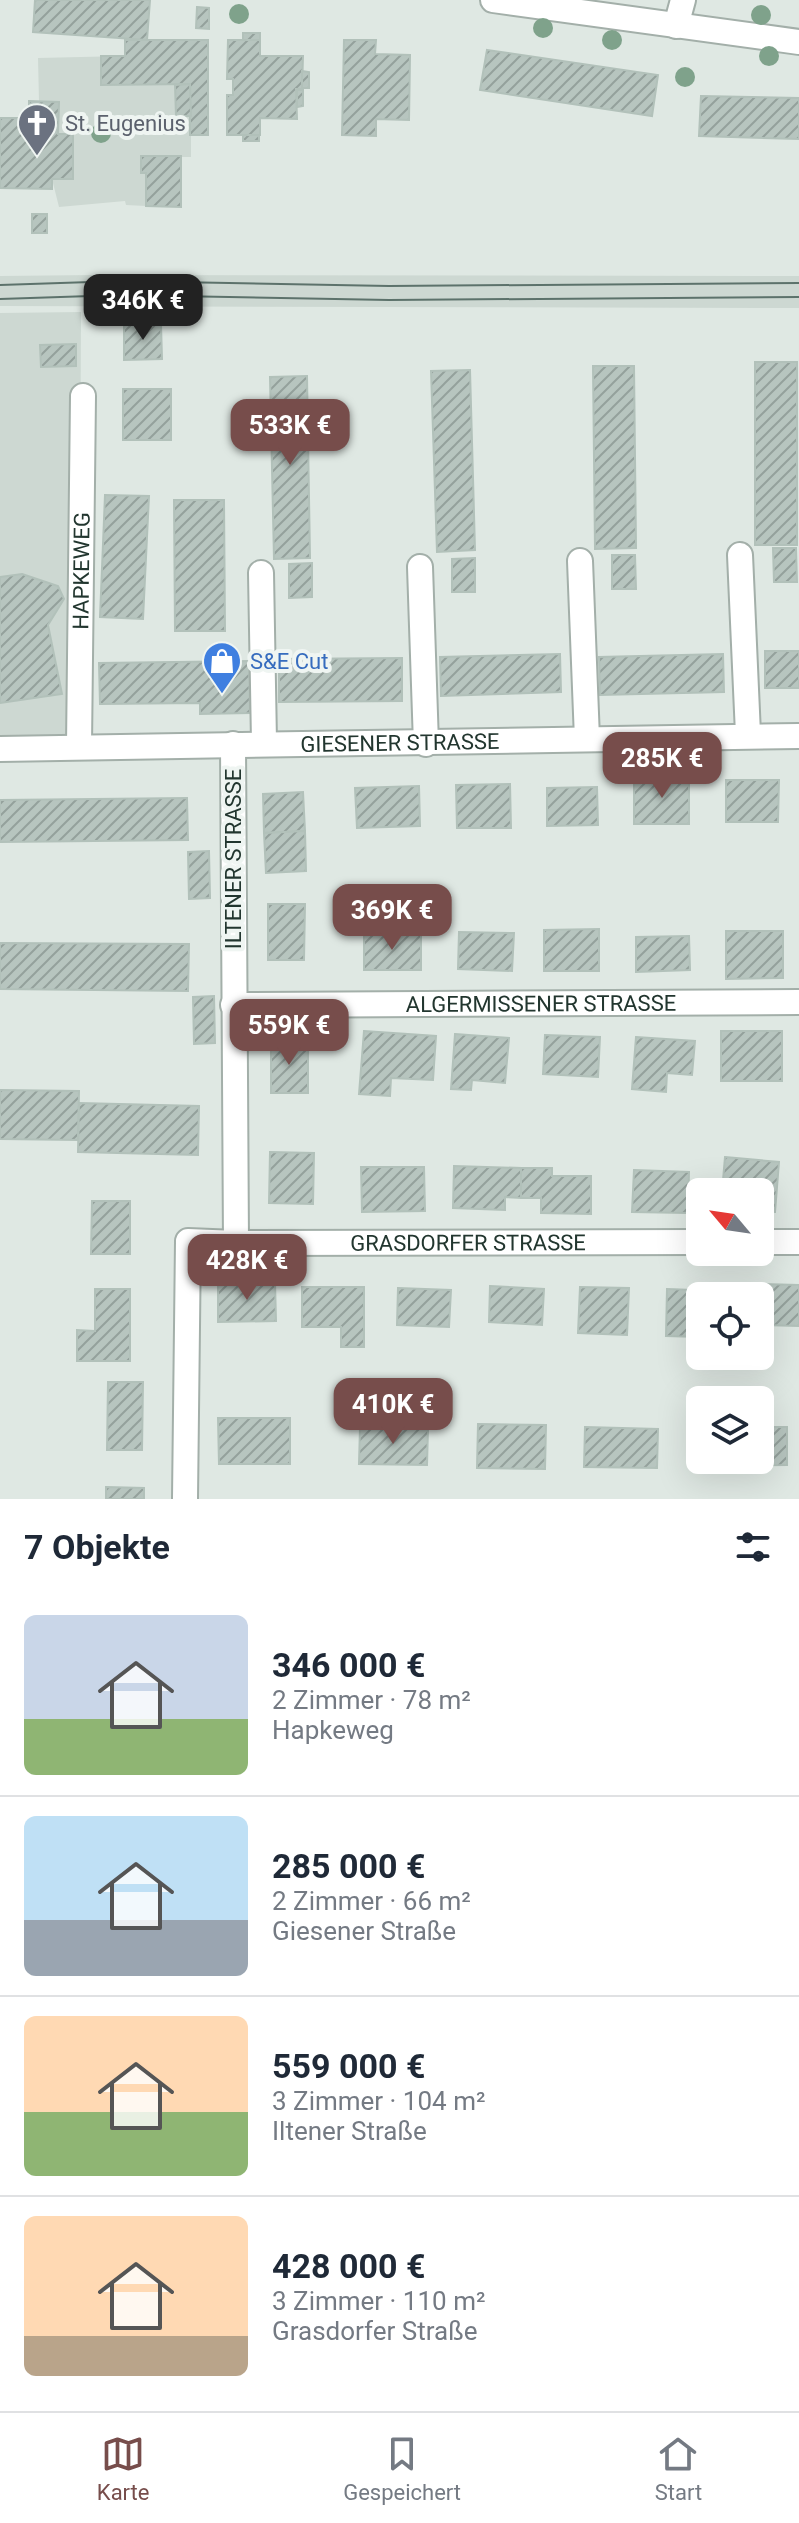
<!DOCTYPE html>
<html lang="de">
<meta charset="utf-8">
<style>
:root{--surface:#fff;--page:#f6f6f7;--text:#1f2937;--muted:#747a83;--line:#e0e1e3;--accent:#774d4b}
body{margin:0;font-family:Roboto,sans-serif;background:var(--page);color:var(--text);height:100vh;display:flex;flex-direction:column;font-size:30px;white-space:nowrap}
*{box-sizing:border-box;margin:0}
p{font-size:26px;color:var(--muted)}
.icon{flex:none;width:44px;height:44px;fill:none;stroke:currentColor;stroke-width:2;stroke-linecap:round;stroke-linejoin:round}
.map{position:relative;height:1499px;overflow:hidden}
.details{display:flex;flex-direction:column;background:var(--surface);flex:1}
.details>*{flex:none}
.needle{width:52px;rotate:299deg}
.controls{position:absolute;left:686px;top:1178px;display:grid;gap:16px}
.controls a{display:grid;place-items:center;width:88px;height:88px;border-radius:12px;background:var(--surface);box-shadow:0 8px 32px #0002;font-size:40px}
.price{position:absolute;translate:-50% -68px;padding:0 18px;border-radius:16px;background:var(--accent);color:#fff;font-size:26px;line-height:52px;filter:drop-shadow(0 2px 4px #0008)}
.price::after{content:'';position:absolute;left:50%;top:48px;width:24px;height:18px;margin-left:-12px;background:inherit;clip-path:polygon(0 0,100% 0,50% 100%)}
.price.current{background:#222;color:#fff}
ul{padding:0;list-style:none}
li{display:flex;align-items:center;gap:24px;height:200px;padding:0 24px}
li+li{border-top:2px solid var(--line)}
li span{display:grid;place-items:center;flex:none;width:224px;height:160px;border-radius:12px;color:#555}
li>.icon{margin-inline-start:auto}
span .icon{width:96px;height:96px;fill:#fffc;stroke-width:1}
li b{font-size:34px}
h2{display:flex;justify-content:space-between;align-items:center;height:96px;padding:0 24px;font-size:34px}
.tab-bar{display:flex;justify-content:space-around;align-items:center;height:112px;border-top:2px solid var(--line);background:var(--surface);font-size:22px;color:var(--muted)}
.tab-bar a{display:grid;justify-items:center;gap:4px}
.tab-bar .current{color:var(--accent)}
.map>svg:first-child{display:block}
</style>
<div class="map">
<svg width="799" height="1499" viewBox="0 0 799 1499">
<defs>
<pattern id="building-hatch" width="6" height="6" patternUnits="userSpaceOnUse" patternTransform="scale(2)"><rect width="6" height="6" fill="#b7c5bf"/><path d="M-1 1l2-2M0 6l6-6M5 7l2-2" fill="none" stroke="#94a19c"/></pattern>
</defs>
<rect width="100%" height="100%" fill="#dfe8e3"/>
<g fill="#cdd8d2">
<polygon points="125,40 208,40 208,135 191,135 191,157 141,157 141,172 146,173 146,206 126,205 125,201 59,207 52,179 73,178 73,135 58,134 58,102 39,101 38,58 124,56"/>
<polygon points="95,275 799,276 799,308 0,306 0,276"/>
<polygon points="81,312 79,745 0,749 0,313"/>
</g>
<g fill="url(#building-hatch)" stroke="#b2c1ba" stroke-width="2">
<polygon points="35,0 150,0 147,40 33,32"/>
<polygon points="197,7 209,8 209,29 196,28"/>
<rect x="243" y="33" width="17" height="7"/>
<polygon points="125,40 208,40 208,135 190,135 190,84 101,85 101,56 125,56"/>
<polygon points="228,40 260,40 260,56 303,56 302,89 296,89 297,119 260,118 260,135 227,135 227,95 233,95 233,79 227,79"/>
<polygon points="344,40 376,40 375,54 410,55 409,120 376,119 376,136 342,135"/>
<polygon points="487,50 658,75 652,116 480,90"/>
<polygon points="302,71 309,72 309,88 302,88"/>
<polygon points="190,84 191,116 176,116 175,85"/>
<polygon points="297,90 303,90 303,106 297,107"/>
<polygon points="701,96 799,98 799,139 699,136"/>
<polygon points="29,101 59,102 58,134 73,134 73,179 52,179 52,189 0,188 0,118 29,118"/>
<rect x="243" y="135" width="16" height="6"/>
<polygon points="141,156 181,156 181,207 146,206 146,173 141,173"/>
<rect x="32" y="214" width="15" height="19"/>
<polygon points="161,324 162,359 124,360 124,325"/>
<polygon points="76,344 76,366 41,367 40,345"/>
<rect x="755" y="362" width="42" height="183"/>
<polygon points="593,366 634,366 636,548 595,549"/>
<polygon points="470,370 475,550 437,552 431,371"/>
<polygon points="307,376 310,558 274,559 270,377"/>
<rect x="123" y="389" width="48" height="51"/>
<polygon points="105,495 149,496 143,619 100,617"/>
<polygon points="174,500 224,500 225,631 175,631"/>
<polygon points="773,548 796,548 797,582 774,582"/>
<polygon points="612,555 635,555 636,589 612,589"/>
<polygon points="475,558 475,592 452,592 452,559"/>
<polygon points="312,563 312,597 289,598 289,564"/>
<polygon points="22,574 58,586 64,599 48,625 62,694 0,703 0,577"/>
<rect x="765" y="651" width="34" height="37"/>
<polygon points="560,654 561,692 441,696 440,657"/>
<polygon points="723,654 724,692 600,695 599,657"/>
<polygon points="402,658 402,701 279,702 279,659"/>
<polygon points="249,661 250,713 200,714 200,703 100,704 99,663"/>
<polygon points="689,775 689,824 634,824 634,776"/>
<polygon points="726,780 779,780 778,822 726,822"/>
<polygon points="510,784 511,828 457,828 456,785"/>
<polygon points="419,786 420,826 357,828 355,788"/>
<polygon points="597,787 598,825 547,826 547,788"/>
<polygon points="303,792 305,831 264,833 263,794"/>
<polygon points="187,798 188,840 0,842 0,800"/>
<polygon points="305,831 306,871 266,873 264,833"/>
<polygon points="209,851 210,898 189,899 188,852"/>
<polygon points="268,904 305,904 304,960 268,960"/>
<polygon points="599,929 599,971 544,971 544,930"/>
<polygon points="726,931 783,931 783,978 726,979"/>
<polygon points="459,932 514,933 512,971 458,969"/>
<rect x="364" y="935" width="57" height="35"/>
<polygon points="689,936 690,970 636,972 636,937"/>
<polygon points="0,943 189,944 188,991 0,989"/>
<polygon points="214,996 215,1043 194,1044 193,997"/>
<polygon points="364,1031 436,1036 433,1080 391,1078 390,1096 359,1094"/>
<rect x="721" y="1031" width="61" height="50"/>
<polygon points="455,1034 509,1038 505,1083 472,1080 471,1090 451,1089"/>
<polygon points="545,1035 600,1037 598,1077 543,1074"/>
<polygon points="636,1037 695,1041 692,1075 667,1073 666,1092 632,1089"/>
<polygon points="271,1041 308,1042 308,1093 271,1093"/>
<polygon points="0,1090 79,1091 78,1140 0,1139"/>
<polygon points="79,1103 199,1106 198,1155 78,1152"/>
<polygon points="270,1152 314,1153 313,1204 269,1203"/>
<polygon points="725,1157 779,1162 775,1212 760,1211 760,1192 722,1192"/>
<polygon points="454,1166 521,1168 521,1198 505,1197 505,1210 453,1208"/>
<polygon points="361,1167 424,1167 425,1211 362,1212"/>
<polygon points="521,1168 552,1168 552,1176 591,1176 591,1214 541,1213 541,1198 521,1198"/>
<polygon points="634,1170 689,1172 688,1213 632,1212"/>
<polygon points="92,1201 130,1201 130,1254 91,1254"/>
<polygon points="218,1282 275,1282 276,1321 218,1322"/>
<polygon points="757,1284 799,1285 799,1326 760,1325"/>
<polygon points="490,1286 544,1289 542,1325 489,1322"/>
<polygon points="302,1287 364,1287 364,1347 341,1347 341,1327 302,1327"/>
<polygon points="580,1287 629,1288 627,1335 578,1333"/>
<polygon points="398,1288 451,1290 449,1327 397,1325"/>
<polygon points="95,1289 130,1289 130,1361 77,1361 77,1330 95,1331"/>
<polygon points="667,1289 719,1291 719,1296 700,1296 700,1337 666,1336"/>
<polygon points="108,1382 143,1382 142,1450 107,1450"/>
<polygon points="697,1413 700,1413 700,1460 760,1460 760,1427 787,1427 787,1465 696,1466"/>
<polygon points="218,1418 290,1418 290,1464 219,1464"/>
<polygon points="478,1424 546,1425 545,1469 477,1468"/>
<polygon points="360,1427 428,1429 427,1465 359,1464"/>
<polygon points="585,1427 658,1429 657,1468 584,1467"/>
<polygon points="106,1487 144,1488 144,1499 106,1499"/>
</g>
<g fill="none" stroke-linecap="round" stroke-linejoin="round">
<defs>
<g id="minor">
<polyline points="493,0 799,42"/>
<polyline points="676,26 683,0"/>
<polyline points="740,555 748,734"/>
<polyline points="580,561 587,739"/>
<polyline points="420,567 426,744"/>
<polyline points="261,573 264,742"/>
<path id="s1" d="M 79,745 L 83,396"/>
<path id="s2" d="M 0,749 L 799,736"/>
<path id="s3" d="M 233,1005 L 799,1002"/>
<polyline points="760,1242 799,1242"/>
<path id="s4" d="M 236,1243 L 700,1242"/>
<polyline points="185,1499 188,1241 236,1243 233,744"/>
</g>
</defs>
<use href="#minor" stroke="#a3afa9" stroke-width="28"/>
<use href="#minor" stroke="#fff" stroke-width="24"/>
<g stroke="#5c726b" stroke-width="2">
<polyline points="0,285 121,281 389,286 799,283"/>
<polyline points="0,299 121,295 389,300 799,297"/>
</g>
</g>
<g fill="#7fa28b">
<circle cx="239" cy="14" r="10"/>
<circle cx="761" cy="15" r="10"/>
<circle cx="543" cy="28" r="10"/>
<circle cx="612" cy="40" r="10"/>
<circle cx="769" cy="56" r="10"/>
<circle cx="685" cy="77" r="10"/>
<circle cx="101" cy="133" r="10"/>
</g>
<defs>
<symbol id="church-pin" viewBox="-11 -11 22 30"><path d="M0 17L-7.5 6A9.5 9.5 0 1 1 7.5 6Z" fill="#6b7280" stroke="#eff5f2"/><path d="M-1.2-6h2.4v3.5h3.3v2.4h-3.3V6h-2.4V-.1h-3.3v-2.4h3.3Z" fill="#fff"/></symbol>
<symbol id="shop-pin" viewBox="-11 -11 22 30"><path d="M0 17L-7.5 6A9.5 9.5 0 1 1 7.5 6Z" fill="#3f7fe0" stroke="#eff5f2"/><path d="M-5-2.5h2.3a2.7 3.5 0 0 1 5.4 0H5L5.5 6h-11ZM-1.5-2.5h3a1.5 2.3 0 0 0-3 0Z" fill="#fff"/></symbol>
</defs>
<g fill-rule="evenodd">
<use href="#church-pin" x="15" y="101" width="44" height="60"/>
<use href="#shop-pin" x="200" y="639" width="44" height="60"/>
</g>
<g text-anchor="middle" stroke-width="8" stroke-linejoin="round" paint-order="stroke">
<g font-size="22" fill="#5b616d" stroke="#eff5f2" text-anchor="start">
<text x="65" y="131">St. Eugenius</text>
</g>
<g font-size="22" fill="#22362f" stroke="#eff5f2">
<text dy="8" stroke="none"><textPath href="#s1" startOffset="174">HAPKEWEG</textPath></text>
<text dy="8" stroke="none"><textPath href="#s2" startOffset="400">GIESENER STRASSE</textPath></text>
<text transform="translate(233 859) rotate(-90)" y="8">ILTENER STRASSE</text>
<text dy="8" stroke="none"><textPath href="#s3" startOffset="308">ALGERMISSENER STRASSE</textPath></text>
<text dy="8" stroke="none"><textPath href="#s4" startOffset="232">GRASDORFER STRASSE</textPath></text>
</g>
<g font-size="22" fill="#366cbe" stroke="#eff5f2" text-anchor="start">
<text x="250" y="669">S&amp;E Cut</text>
</g>
</g>
</svg>
<div class="controls">
<a><svg class="needle" viewBox="-14 -14 28 28"><path d="M0-13l5 13h-10z" fill="#e53935"/><path d="M0 13l5-13h-10z" fill="#747a83"/></svg></a>
<a><svg class="icon" aria-label="locate" viewBox="0 0 24 24"><circle cx="12" cy="12" r="6"/><path d="M12 2v4M12 18v4M2 12h4M18 12h4"/></svg></a>
<a><svg class="icon" aria-label="layers" viewBox="0 0 24 24"><path d="M12 4l9 5-9 5-9-5zM3 14l9 5 9-5"/></svg></a>
</div>
<b class="price current" style="left:143px;top:342px">346K €</b>
<b class="price" style="left:290px;top:467px">533K €</b>
<b class="price" style="left:662px;top:800px">285K €</b>
<b class="price" style="left:392px;top:952px">369K €</b>
<b class="price" style="left:289px;top:1067px">559K €</b>
<b class="price" style="left:247px;top:1302px">428K €</b>
<b class="price" style="left:393px;top:1446px">410K €</b>
</div>
<section class="details">
<h2>7 Objekte<svg class="icon" aria-label="filters" viewBox="0 0 24 24"><path d="M4 7h16M4 17h16"/><circle cx="9" cy="7" r="2"/><circle cx="15" cy="17" r="2"/></svg></h2>
<ul>
<li><span style="background:linear-gradient(#c9d6e8 65%,#8fb573 0)"><svg class="icon" aria-label="home" viewBox="0 0 24 24"><path d="M3 11l9-7 9 7M6 9v11h12V9"/></svg></span><div><b>346 000 €</b><p>2 Zimmer · 78 m²</p><p>Hapkeweg</p></div></li>
<li><span style="background:linear-gradient(#bfe0f5 65%,#9aa5b1 0)"><svg class="icon" aria-label="home" viewBox="0 0 24 24"><path d="M3 11l9-7 9 7M6 9v11h12V9"/></svg></span><div><b>285 000 €</b><p>2 Zimmer · 66 m²</p><p>Giesener Straße</p></div></li>
<li><span style="background:linear-gradient(#ffd9b3 60%,#8fb573 0)"><svg class="icon" aria-label="home" viewBox="0 0 24 24"><path d="M3 11l9-7 9 7M6 9v11h12V9"/></svg></span><div><b>559 000 €</b><p>3 Zimmer · 104 m²</p><p>Iltener Straße</p></div></li>
<li><span style="background:linear-gradient(#ffd9b3 75%,#b9a48a 0)"><svg class="icon" aria-label="home" viewBox="0 0 24 24"><path d="M3 11l9-7 9 7M6 9v11h12V9"/></svg></span><div><b>428 000 €</b><p>3 Zimmer · 110 m²</p><p>Grasdorfer Straße</p></div></li>
</ul>
</section>
<nav class="tab-bar">
<a class="current"><svg class="icon" aria-label="map" viewBox="0 0 24 24"><path d="M3 6l6-2 6 2 6-2v14l-6 2-6-2-6 2zM9 4v14M15 6v14"/></svg>Karte</a>
<a><svg class="icon" aria-label="saved" viewBox="0 0 24 24"><path d="M7 4h10v16l-5-4-5 4z"/></svg>Gespeichert</a>
<a><svg class="icon" aria-label="home" viewBox="0 0 24 24"><path d="M3 11l9-7 9 7M6 9v11h12V9"/></svg>Start</a>
</nav>
